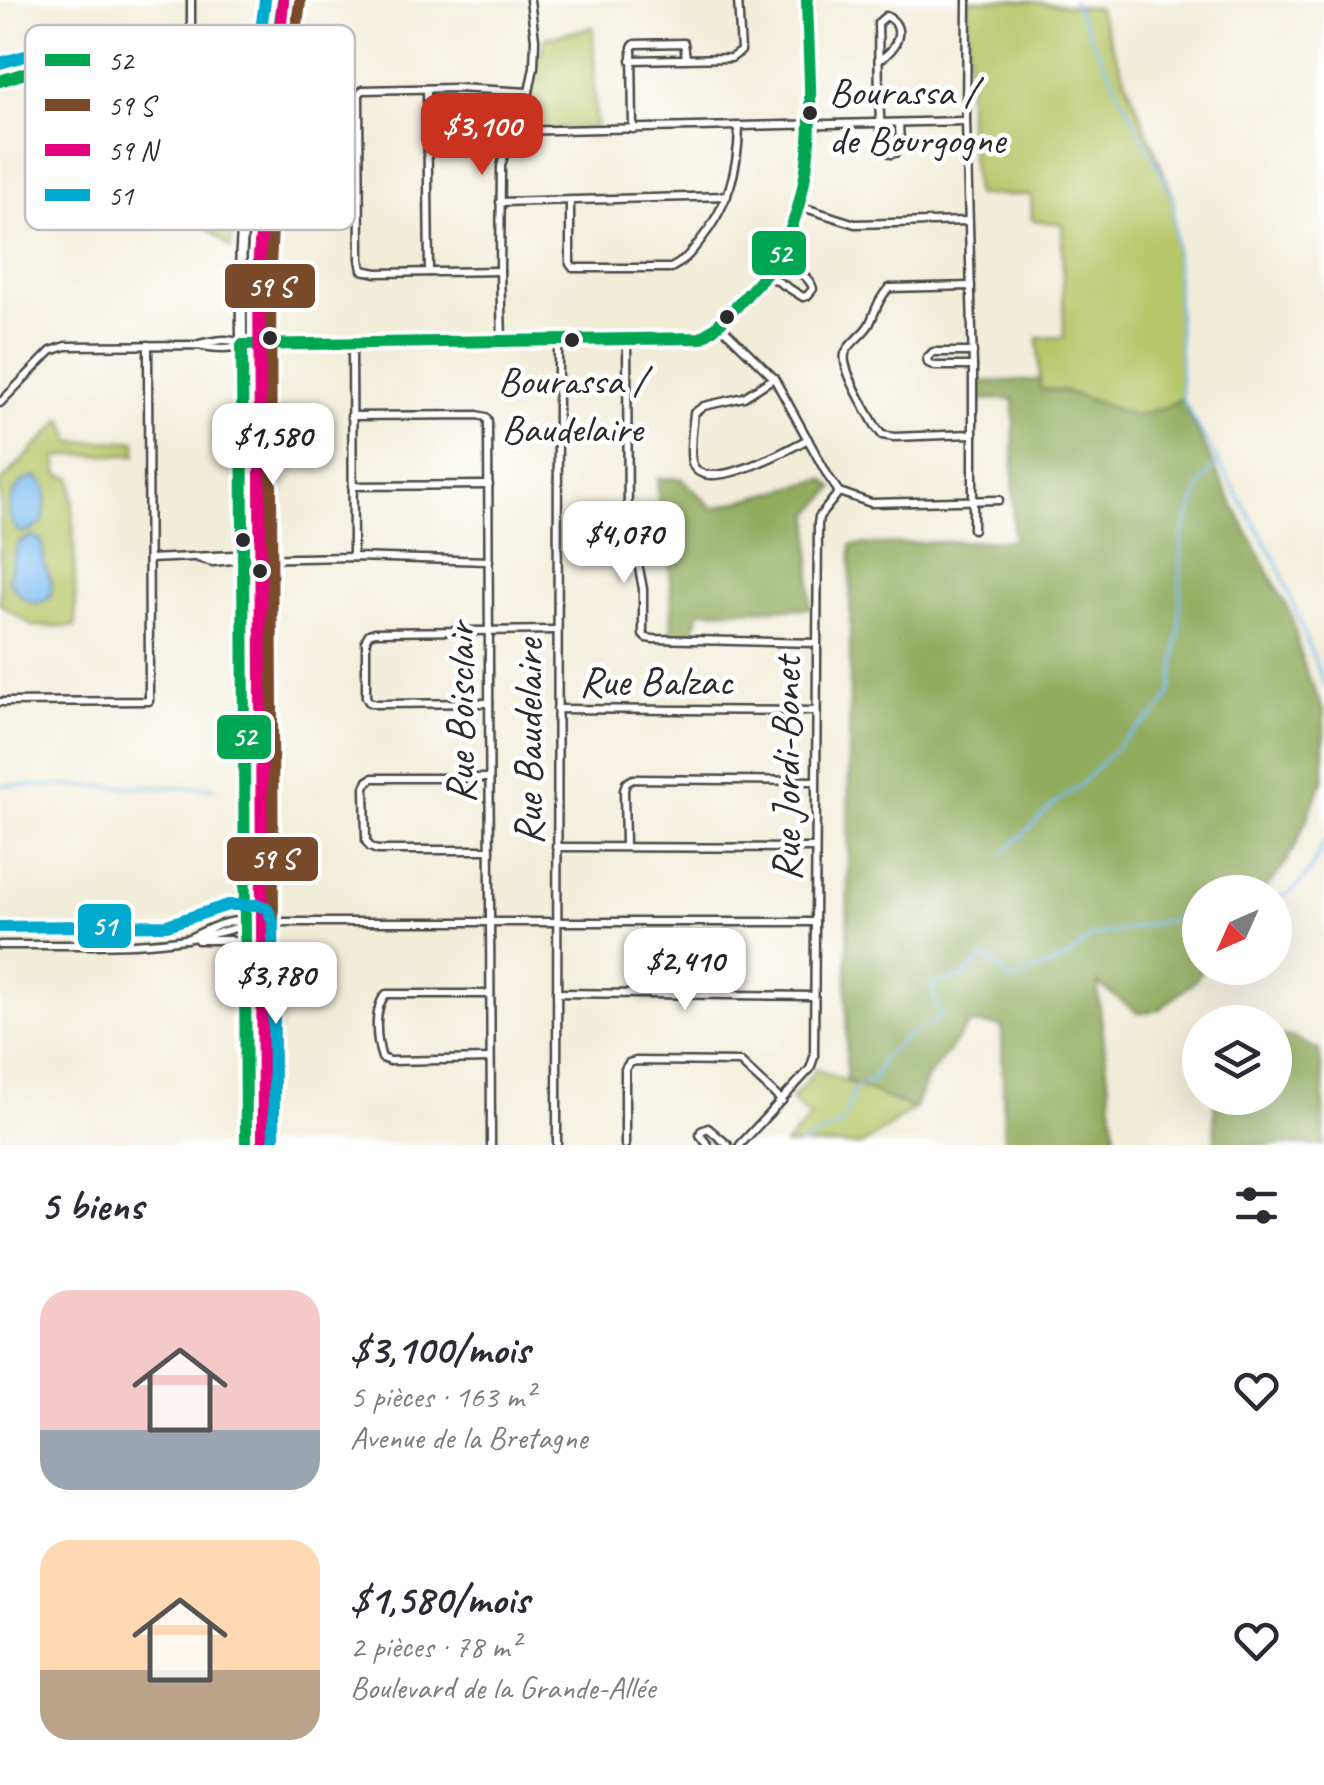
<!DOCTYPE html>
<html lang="fr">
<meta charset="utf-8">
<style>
:root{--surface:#fff;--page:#f7f7f7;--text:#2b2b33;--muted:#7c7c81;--accent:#c8321e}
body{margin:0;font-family:Caveat,sans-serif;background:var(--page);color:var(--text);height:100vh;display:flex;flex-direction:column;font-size:38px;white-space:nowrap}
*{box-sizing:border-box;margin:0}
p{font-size:32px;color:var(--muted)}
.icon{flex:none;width:55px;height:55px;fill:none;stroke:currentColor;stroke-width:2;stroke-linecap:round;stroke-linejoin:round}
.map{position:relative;height:1145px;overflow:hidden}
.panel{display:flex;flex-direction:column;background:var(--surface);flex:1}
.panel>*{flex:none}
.needle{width:65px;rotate:225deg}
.fabs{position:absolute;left:1182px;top:875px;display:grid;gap:20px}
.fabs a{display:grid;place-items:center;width:110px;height:110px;border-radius:50%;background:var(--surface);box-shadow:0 10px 40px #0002;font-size:50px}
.price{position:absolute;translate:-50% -85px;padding:0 22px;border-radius:20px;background:#fff;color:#222;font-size:32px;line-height:65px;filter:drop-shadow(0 2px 5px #0008)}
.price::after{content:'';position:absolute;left:50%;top:60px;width:30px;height:22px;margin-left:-15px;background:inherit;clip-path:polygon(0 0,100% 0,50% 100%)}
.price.current{background:var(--accent);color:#fff}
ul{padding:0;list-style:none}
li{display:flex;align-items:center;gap:30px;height:250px;padding:0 40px}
li span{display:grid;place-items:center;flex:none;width:280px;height:200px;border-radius:30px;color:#555}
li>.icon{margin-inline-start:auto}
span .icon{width:120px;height:120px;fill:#fffc;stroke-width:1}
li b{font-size:42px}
h2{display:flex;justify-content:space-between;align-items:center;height:120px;padding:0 40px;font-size:42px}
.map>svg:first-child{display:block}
</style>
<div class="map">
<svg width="1324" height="1145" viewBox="0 0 1324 1145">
<rect width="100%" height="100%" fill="#fff"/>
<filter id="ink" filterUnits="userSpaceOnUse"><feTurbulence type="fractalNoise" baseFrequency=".01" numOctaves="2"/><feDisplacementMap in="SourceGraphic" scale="20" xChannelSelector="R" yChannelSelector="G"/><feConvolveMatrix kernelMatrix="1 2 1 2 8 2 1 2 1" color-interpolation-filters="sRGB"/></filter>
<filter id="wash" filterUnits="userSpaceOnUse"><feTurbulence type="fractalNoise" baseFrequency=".0048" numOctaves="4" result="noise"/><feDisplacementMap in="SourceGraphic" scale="40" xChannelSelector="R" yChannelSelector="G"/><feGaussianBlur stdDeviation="2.25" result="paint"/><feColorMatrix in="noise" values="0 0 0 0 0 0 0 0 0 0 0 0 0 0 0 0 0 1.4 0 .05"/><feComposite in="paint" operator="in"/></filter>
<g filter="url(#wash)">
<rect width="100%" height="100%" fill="#f2edd9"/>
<g fill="#b8c76a" stroke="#72794a" stroke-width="2.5">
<polygon points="968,0 1012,0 1097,8 1173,196 1182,399 1165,407 1135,416 1065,391 1040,389 1038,338 1064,337 1062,224 1032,220 1031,195 975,195 968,122"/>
<path d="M 593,27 L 596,128 L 511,131 C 525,101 535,70 545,38 Z"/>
<polygon points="199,84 247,89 231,249 168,190 187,159 193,134"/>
<polygon points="279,411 316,411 316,439 281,439 281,435 301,435 301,426 295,425 294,421 279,421"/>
<polygon points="63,419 72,442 136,441 136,455 72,455 56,458 59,475 72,478 76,622 75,627 33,626 0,604 0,483"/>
<polygon points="815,1069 914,1109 862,1145 785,1145 810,1118 791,1099 805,1084"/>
</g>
<g fill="#92ac5e" stroke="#5e6c44" stroke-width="2.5">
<polygon points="1040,380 1040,389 1065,391 1135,416 1165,407 1182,399 1224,487 1291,615 1303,664 1324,712 1324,778 1294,849 1275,878 1262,892 1200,892 1200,968 1203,968 1195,981 1159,1010 1138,1013 1097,983 1116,1145 1004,1145 1002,1026 969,1024 926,1080 914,1109 846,1081 851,545 1013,540 1014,399 976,400 975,382"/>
<polygon points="681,478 713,508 824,479 834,488 811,514 810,608 699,611 692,637 671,635 672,608 669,551 639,554 631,531 658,525 658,479"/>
<polygon points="1291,1037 1319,1050 1324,1086 1324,1145 1215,1145 1214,1098 1275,1098 1275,1038"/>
</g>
<g fill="#7cbcf0" stroke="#54748e" stroke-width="2.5">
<path d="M 37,477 L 47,489 L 43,522 L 33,530 L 21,533 C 0,520 10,480 37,477 Z"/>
<polygon points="33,536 42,541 44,563 52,585 50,598 37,604 22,597 8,580 17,546 20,542"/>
</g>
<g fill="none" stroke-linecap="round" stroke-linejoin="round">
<g stroke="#7cbcf0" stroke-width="2.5">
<polyline points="1072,0 1173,196 1182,399 1278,564 1324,686"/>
<polyline points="0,785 216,788"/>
<polyline points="1004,853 1053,805 1079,786 1124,739 1156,714 1169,697 1172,685 1179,631 1182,536 1201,484 1218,461"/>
<path d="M 1275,900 C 1302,890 1315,866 1324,840"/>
<polyline points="799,1145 842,1124 855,1087 873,1080 883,1057 907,1036 942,1017 934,998 933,984 965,976 983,956 1001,970 1011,981 1067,958 1091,937 1200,913"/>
</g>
</g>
</g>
<g filter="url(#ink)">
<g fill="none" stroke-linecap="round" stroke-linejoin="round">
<defs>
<g id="street">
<polyline points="967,0 966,121 973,366 973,529"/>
<polyline points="631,60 731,58 741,51 738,0"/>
<path d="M 879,60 C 897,50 908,26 886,16 L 878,23 C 879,44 877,136 885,149 C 887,151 889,153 891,154 L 895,153 L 900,144 L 899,123"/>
<polyline points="0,65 24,73"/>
<polyline points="191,72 191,0"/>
<polyline points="0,81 25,73 202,72 272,80"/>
<polyline points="427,90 429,272"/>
<polyline points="633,129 632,47 635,44 684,43 686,58"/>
<polyline points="511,131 966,121"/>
<polyline points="500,202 727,196"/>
<path d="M 570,202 L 570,264 L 573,268 L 671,268 C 685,261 691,252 700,241 C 728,206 738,171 739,128"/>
<polyline points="799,206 855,224 968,221"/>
<polyline points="500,271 377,273 362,270 360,259 359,94 363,90 456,88 529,92"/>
<path d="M 766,274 L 803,297 L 807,296 L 813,289 C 810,275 789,267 777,258"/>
<path d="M 971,286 L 889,288 C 878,299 876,310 870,323 C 864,335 849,342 845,354 C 841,370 868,412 876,427 L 882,435 L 894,437 L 971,434"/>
<polyline points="720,325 774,378 828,476 839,492 871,503 999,500"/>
<polyline points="627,338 628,537 639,568 643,589 643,635 646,638 653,639 816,643"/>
<polyline points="502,341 500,271 501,166 511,131 529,92 534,67 535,39 530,0"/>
<polyline points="352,343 353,557"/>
<path d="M 199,344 C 212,341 229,337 240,344"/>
<polyline points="973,352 933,352 927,358 928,363 935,366 973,366"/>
<path d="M 774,378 L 744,397 L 704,406 L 694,413 C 693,425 689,450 692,462 C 701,498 789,449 808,439"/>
<path d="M 0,403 L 51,351 L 66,346 L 198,345 C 212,348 228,350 242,345 L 701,338 L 720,325 L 766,274 L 777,258 L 799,206 L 808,164 L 810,125 L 807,0"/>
<polyline points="351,416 477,415 486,417 488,422 491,1145"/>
<polyline points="352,486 489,485"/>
<polyline points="198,558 213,562 242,559 353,557 489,561"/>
<polyline points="149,559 234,555 241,558"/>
<polyline points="0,702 149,701 148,345"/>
<polyline points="489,703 376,704 369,702 366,697 366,639 369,634 375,632 557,630"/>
<polyline points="557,709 815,711"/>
<polyline points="489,778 373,778 368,781 365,787 366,841 370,847 377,850 490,850"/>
<polyline points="625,846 624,790 626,783 633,779 814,781"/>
<polyline points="556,847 815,848"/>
<path d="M 187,939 C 213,927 226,918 256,922 L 815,922"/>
<polyline points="198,940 230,940 244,945"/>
<path d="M 0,945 C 82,944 167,951 245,925"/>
<polyline points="557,993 814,996"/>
<path d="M 490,1059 L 390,1061 L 382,1058 C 376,1040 373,1008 386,994 L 490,994"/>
<polyline points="557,1145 558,339"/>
<polyline points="625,1145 625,1069 629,1063 636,1061 740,1062 782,1101"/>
<polyline points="708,1145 700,1135 701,1131 708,1128 728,1145"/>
<polyline points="740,1145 810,1069 814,1057 818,524 819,517 839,492"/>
</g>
<g id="secondary">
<polyline points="246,1145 241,254 244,208 266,0"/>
<polyline points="257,1145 252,266 257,188 283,0"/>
</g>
</defs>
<use href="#street" stroke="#494845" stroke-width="11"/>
<use href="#secondary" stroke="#494845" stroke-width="14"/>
<use href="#street" stroke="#fff" stroke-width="6"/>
<use href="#secondary" stroke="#fff" stroke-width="9"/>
<defs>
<g id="bus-1">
<polyline points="0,81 25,73 202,72 272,80 283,0"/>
<path d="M 246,1145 L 242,345 L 701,338 C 719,326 732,312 746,296 C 757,284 768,273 776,260 C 822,181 809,87 807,0"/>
</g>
<polyline id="bus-2" points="274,1145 270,267 274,190 300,2"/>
<polyline id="bus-3" points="263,1145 259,255 283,2"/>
<g id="bus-4">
<polyline points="0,63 25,56 202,55 257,61 265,0"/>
<polyline points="0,927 167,925 228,905 257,905 267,908 273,922 274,1145"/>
</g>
</defs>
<use href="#bus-1" stroke="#fff" stroke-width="20"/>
<use href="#bus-2" stroke="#fff" stroke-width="20"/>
<use href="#bus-3" stroke="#fff" stroke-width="20"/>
<use href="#bus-4" stroke="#fff" stroke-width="20"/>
<use href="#bus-1" stroke="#00a651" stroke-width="12"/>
<use href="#bus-2" stroke="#7a4b2a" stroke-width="12"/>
<use href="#bus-3" stroke="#e5007d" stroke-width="12"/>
<use href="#bus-4" stroke="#00a9ce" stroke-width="12"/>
</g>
</g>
<g fill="#2b2b2b" stroke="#fff" stroke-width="4">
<circle cx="810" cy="113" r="9"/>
<circle cx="727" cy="317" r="9"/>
<circle cx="270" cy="338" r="9"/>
<circle cx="572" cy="340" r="9"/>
<circle cx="243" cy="540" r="9"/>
<circle cx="260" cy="571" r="9"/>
</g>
<g text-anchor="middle" stroke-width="9" stroke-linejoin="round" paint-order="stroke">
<g font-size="40" fill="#2b2b2b" stroke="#fff" text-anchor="start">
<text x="829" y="105">Bourassa /<tspan x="829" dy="48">de Bourgogne</tspan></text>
<text x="572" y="394" text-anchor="middle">Bourassa /<tspan x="572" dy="48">Baudelaire</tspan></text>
</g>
<g font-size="42" fill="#2b2b2b" stroke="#fff">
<text x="656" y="695">Rue Balzac</text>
<text transform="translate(459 713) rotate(-90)" y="15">Rue Boisclair</text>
<text transform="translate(527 742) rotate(-90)" y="15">Rue Baudelaire</text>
<text transform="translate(785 769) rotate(-90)" y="15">Rue Jordi-Bonet</text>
</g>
</g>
<rect x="25" y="25" width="330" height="205" rx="15" fill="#fff" stroke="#bfbfbf" stroke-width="2.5"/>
<rect x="45" y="54" width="45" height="12" fill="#00a651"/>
<rect x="45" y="99" width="45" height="12" fill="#7a4b2a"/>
<rect x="45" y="144" width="45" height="12" fill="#e5007d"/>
<rect x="45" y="189" width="45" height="12" fill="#00a9ce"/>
<g font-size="28" fill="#2b2b2b">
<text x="108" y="70">52</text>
<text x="108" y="115">59 S</text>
<text x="108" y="160">59 N</text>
<text x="108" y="205">51</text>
</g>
<g stroke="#fff" stroke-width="4">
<rect x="750" y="229" width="58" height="48" rx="10" fill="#00a651"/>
<rect x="223" y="262" width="94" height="48" rx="10" fill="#7a4b2a"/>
<rect x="215" y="713" width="58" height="48" rx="10" fill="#00a651"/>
<rect x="225" y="835" width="95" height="48" rx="10" fill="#7a4b2a"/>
<rect x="76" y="902" width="57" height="48" rx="10" fill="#00a9ce"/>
</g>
<g font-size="28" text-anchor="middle" font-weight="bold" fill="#fff">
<text x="779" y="263">52</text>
<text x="270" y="296">59 S</text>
<text x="244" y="746">52</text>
<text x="273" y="868">59 S</text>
<text x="104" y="935">51</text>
</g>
</svg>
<div class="fabs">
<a><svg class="needle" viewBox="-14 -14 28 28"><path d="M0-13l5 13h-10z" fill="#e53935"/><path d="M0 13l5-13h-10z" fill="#7c7c81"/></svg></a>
<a><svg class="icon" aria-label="layers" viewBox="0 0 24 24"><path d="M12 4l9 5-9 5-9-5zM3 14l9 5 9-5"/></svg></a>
</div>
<b class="price current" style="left:482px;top:178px">$3,100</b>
<b class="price" style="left:273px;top:488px">$1,580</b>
<b class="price" style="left:624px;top:586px">$4,070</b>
<b class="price" style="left:685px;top:1013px">$2,410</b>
<b class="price" style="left:276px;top:1027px">$3,780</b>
</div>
<section class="panel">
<h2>5 biens<svg class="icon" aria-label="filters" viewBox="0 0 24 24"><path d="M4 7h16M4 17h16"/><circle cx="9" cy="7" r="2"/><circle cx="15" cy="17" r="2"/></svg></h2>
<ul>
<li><span style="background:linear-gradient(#f6c9c9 70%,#9aa5b1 0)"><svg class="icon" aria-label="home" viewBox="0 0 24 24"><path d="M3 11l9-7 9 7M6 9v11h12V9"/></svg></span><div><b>$3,100/mois</b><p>5 pièces · 163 m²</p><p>Avenue de la Bretagne</p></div><svg class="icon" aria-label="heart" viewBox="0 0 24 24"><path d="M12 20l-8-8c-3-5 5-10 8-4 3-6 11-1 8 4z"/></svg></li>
<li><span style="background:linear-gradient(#ffd9b3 65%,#b9a48a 0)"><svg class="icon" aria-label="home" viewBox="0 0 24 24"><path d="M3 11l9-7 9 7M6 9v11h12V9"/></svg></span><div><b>$1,580/mois</b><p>2 pièces · 78 m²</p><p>Boulevard de la Grande-Allée</p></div><svg class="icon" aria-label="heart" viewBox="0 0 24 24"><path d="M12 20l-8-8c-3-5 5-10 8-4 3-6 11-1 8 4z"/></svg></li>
</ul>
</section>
